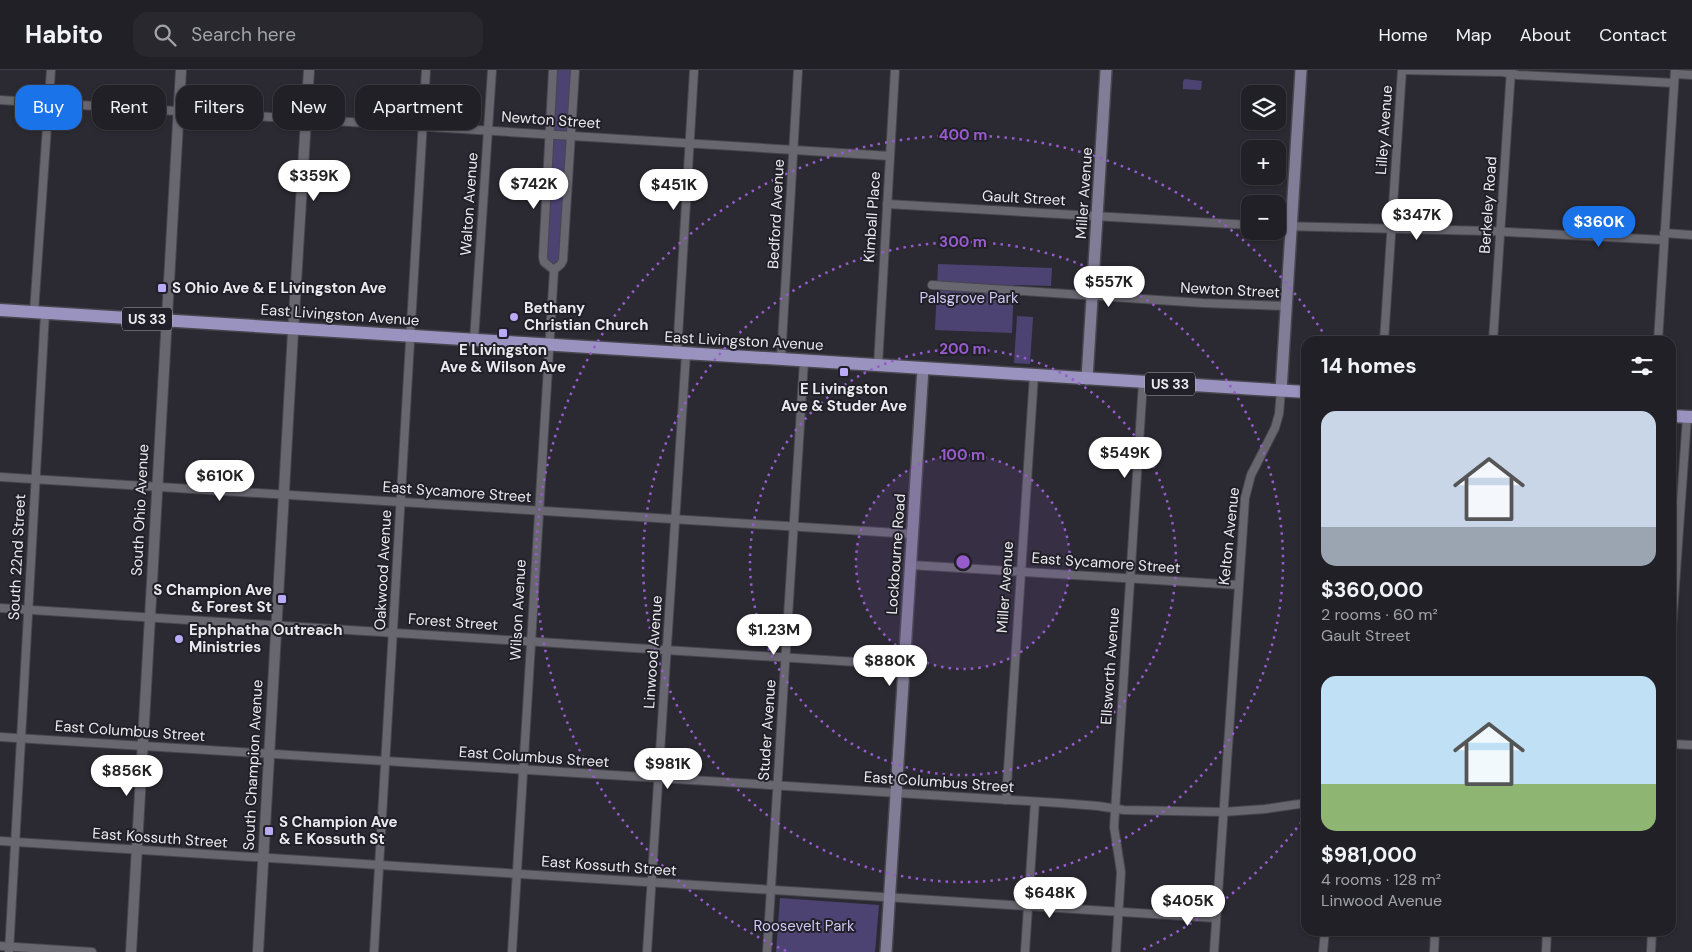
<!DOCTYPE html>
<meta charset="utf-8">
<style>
:root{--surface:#202026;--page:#28282e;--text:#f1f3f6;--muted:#a2a3a7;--line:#3d3e43;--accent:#1a73e8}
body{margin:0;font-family:"DM Sans",sans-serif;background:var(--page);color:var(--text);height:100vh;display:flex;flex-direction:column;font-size:19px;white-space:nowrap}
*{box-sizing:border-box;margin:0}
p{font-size:16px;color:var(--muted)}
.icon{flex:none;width:28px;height:28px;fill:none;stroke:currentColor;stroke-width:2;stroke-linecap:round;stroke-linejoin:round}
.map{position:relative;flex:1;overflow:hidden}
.side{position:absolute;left:1301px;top:266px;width:375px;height:600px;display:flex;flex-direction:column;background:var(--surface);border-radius:15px;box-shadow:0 1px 4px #0004,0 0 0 1px var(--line)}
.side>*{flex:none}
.banner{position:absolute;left:15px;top:15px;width:475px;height:45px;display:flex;gap:10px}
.buttons{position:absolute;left:1241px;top:15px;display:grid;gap:10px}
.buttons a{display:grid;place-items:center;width:45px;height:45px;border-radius:10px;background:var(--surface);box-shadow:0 1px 4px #0004,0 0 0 1px var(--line);font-size:25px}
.price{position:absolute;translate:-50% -42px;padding:0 11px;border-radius:18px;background:#fff;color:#222;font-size:16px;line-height:32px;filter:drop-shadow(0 1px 2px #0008)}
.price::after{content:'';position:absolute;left:50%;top:30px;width:15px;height:11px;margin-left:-8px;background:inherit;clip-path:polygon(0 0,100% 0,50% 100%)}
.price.current{background:var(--accent);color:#fff}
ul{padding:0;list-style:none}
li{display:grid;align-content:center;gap:10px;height:265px;padding:0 20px}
li span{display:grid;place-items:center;height:155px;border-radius:15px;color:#555}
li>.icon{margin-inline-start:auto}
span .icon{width:90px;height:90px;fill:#fffc;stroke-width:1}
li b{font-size:21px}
h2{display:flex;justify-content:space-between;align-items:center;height:60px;padding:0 20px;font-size:21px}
.tag{padding:0 18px;border-radius:15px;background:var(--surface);box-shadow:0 1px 4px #0004,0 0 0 1px var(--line);font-size:18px;line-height:45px}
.tag.current{background:var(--accent);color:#fff}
header{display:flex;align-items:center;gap:30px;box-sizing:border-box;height:70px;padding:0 25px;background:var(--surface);border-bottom:1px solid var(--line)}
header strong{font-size:24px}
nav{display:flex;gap:28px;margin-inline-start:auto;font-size:18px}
.search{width:350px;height:45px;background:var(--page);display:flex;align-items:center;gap:12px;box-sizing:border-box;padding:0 18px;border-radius:15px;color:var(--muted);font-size:19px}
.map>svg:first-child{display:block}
</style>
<header>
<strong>Habito</strong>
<div class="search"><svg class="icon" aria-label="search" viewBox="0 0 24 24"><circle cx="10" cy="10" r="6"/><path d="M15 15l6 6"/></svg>Search here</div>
<nav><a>Home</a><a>Map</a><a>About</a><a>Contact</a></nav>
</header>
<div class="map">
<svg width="1692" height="882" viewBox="0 0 1692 882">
<rect width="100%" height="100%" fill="#2b2a32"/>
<g fill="#4d4372">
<polygon points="554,0 574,0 562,191 554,199 544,187"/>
<polygon points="1185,9 1202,11 1201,20 1183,19 1183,11"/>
<polygon points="938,194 1052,198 1051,216 1014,215 1012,263 935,260"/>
<polygon points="1017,246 1033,247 1030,294 1014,293"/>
<polygon points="780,828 879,835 875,882 776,882"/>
</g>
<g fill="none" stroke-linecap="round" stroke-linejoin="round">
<defs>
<g id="minor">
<polyline points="553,0 543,187 544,192 554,200"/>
<polyline points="1402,0 1503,2 1518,5 1674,13"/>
<polyline points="1675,4 1692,5"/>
<polyline points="0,30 890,86"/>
<polyline points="887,134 1250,155"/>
<polyline points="1278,156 1489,161 1664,170"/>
<polyline points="1664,163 1692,165"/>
<polyline points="554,200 561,194 563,190 575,0"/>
<polyline points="932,215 1203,233 1286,236"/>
<polyline points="34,242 51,0"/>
<polyline points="474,270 492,0"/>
<polyline points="1384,271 1402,0"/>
<polyline points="1493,271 1511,0"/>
<polyline points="1658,271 1675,0"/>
<polyline points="677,283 694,0"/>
<polyline points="781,289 798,0"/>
<polyline points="878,295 895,0"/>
<polyline points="0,407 913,464"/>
<polyline points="911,495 1239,515"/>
<polyline points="0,538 904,595"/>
<polyline points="1671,572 1687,347"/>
<polyline points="0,667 1060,733 1098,736 1124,740 1223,742 1265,739 1306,733"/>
<polyline points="1671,674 1692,675"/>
<polyline points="1006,730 1034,305"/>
<polyline points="0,771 1216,848"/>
<polyline points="0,876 92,882"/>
<polyline points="9,882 45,243"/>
<polyline points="374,882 426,0"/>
<polyline points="512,882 554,200"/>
<polyline points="647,882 686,284"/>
<polyline points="767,882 804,291"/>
<polyline points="1025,882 1035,732"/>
<polyline points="1116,882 1121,802 1114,757 1143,312"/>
<polyline points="1214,882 1245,428 1251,405 1275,358 1279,344 1281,321"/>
<polyline points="1323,882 1325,861"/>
<polyline points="1434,882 1435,861"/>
<polyline points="1546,882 1547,861"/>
<polyline points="1651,882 1652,861"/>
</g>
<g id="tertiary">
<polyline points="131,882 181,0"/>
<polyline points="258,882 293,262 309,0"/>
</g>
<g id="secondary">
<polyline points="1087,309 1106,0"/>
<polyline points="1281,321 1301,0"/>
<polyline points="886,882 923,298"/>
</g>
<g id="primary">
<polyline points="0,240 1306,322"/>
<polyline points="1671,346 1692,347"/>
</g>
</defs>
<use href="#minor" stroke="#47464d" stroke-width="10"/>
<use href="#tertiary" stroke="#47464d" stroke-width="12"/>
<use href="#secondary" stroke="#47464d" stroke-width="14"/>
<use href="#primary" stroke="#47464d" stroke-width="15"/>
<use href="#minor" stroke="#686770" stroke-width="8"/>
<use href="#tertiary" stroke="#686770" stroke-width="10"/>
<use href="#secondary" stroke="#817d97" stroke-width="11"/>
<use href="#primary" stroke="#9a92bf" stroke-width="12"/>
</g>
<circle cx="963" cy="492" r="107" fill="#975bcb" fill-opacity=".12"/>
<g fill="none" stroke="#975bcb" stroke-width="2.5" stroke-dasharray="2.5 5">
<circle cx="963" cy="492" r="107"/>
<circle cx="963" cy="492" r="213"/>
<circle cx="963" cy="492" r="320"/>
<path d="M1306 746A427 427 0 0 1 1140 881M786 881A427 427 0 1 1 1327 269"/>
</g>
<g fill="#baaaf7" stroke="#212028" stroke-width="2">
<rect x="157" y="213" width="10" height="10" rx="2.5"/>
<circle cx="514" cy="247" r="5"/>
<rect x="498" y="258" width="10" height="10" rx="2.5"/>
<rect x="839" y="297" width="10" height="10" rx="2.5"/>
<rect x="277" y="524" width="10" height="10" rx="2.5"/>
<circle cx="179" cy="569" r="5"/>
<rect x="264" y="756" width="10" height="10" rx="2.5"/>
</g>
<g text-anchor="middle" stroke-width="4" stroke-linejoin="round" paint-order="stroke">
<g fill="#212028" stroke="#aeadb3" stroke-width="1">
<rect x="122" y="237.5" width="50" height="23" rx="4"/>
<rect x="1145" y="302.5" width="50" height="23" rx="4"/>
</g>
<g font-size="14" font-weight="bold" fill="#eae9ee">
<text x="147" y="254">US 33</text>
<text x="1170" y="319">US 33</text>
</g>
<g font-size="15" fill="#eae9ee" stroke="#212028">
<text transform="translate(551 50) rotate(4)" y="5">Newton Street</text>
<text transform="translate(1384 60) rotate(-86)" y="5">Lilley Avenue</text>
<text transform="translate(1084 123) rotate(-86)" y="5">Miller Avenue</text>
<text transform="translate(1024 128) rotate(3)" y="5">Gault Street</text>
<text transform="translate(469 134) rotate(-86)" y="5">Walton Avenue</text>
<text transform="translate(1488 135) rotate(-86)" y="5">Berkeley Road</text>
<text transform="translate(776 144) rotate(-87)" y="5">Bedford Avenue</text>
<text transform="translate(872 147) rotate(-86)" y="5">Kimball Place</text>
<text transform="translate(1230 220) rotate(3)" y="5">Newton Street</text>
<text transform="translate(340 245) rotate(4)" y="5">East Livingston Avenue</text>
<text transform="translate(744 271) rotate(3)" y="5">East Livingston Avenue</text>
<text transform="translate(457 422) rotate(4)" y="5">East Sycamore Street</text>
<text transform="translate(140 440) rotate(-87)" y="5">South Ohio Avenue</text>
<text transform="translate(1229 466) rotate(-84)" y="5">Kelton Avenue</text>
<text transform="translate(896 484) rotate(-86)" y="5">Lockbourne Road</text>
<text transform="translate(17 487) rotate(-87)" y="5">South 22nd Street</text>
<text transform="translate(1106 493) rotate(4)" y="5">East Sycamore Street</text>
<text transform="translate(383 500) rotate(-87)" y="5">Oakwood Avenue</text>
<text transform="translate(1005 517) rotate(-86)" y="5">Miller Avenue</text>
<text transform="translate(518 540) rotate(-87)" y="5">Wilson Avenue</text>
<text transform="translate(453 552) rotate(4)" y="5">Forest Street</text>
<text transform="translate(653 582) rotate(-86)" y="5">Linwood Avenue</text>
<text transform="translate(1110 596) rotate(-86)" y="5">Ellsworth Avenue</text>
<text transform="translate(767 660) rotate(-86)" y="5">Studer Avenue</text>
<text transform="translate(130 661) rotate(4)" y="5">East Columbus Street</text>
<text transform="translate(534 687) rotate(4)" y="5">East Columbus Street</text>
<text transform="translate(253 695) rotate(-87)" y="5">South Champion Avenue</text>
<text transform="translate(939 712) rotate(4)" y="5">East Columbus Street</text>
<text transform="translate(160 768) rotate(4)" y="5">East Kossuth Street</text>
<text transform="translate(609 796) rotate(4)" y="5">East Kossuth Street</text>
</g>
<g font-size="15" font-weight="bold" fill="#eae9ee" stroke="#212028" text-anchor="start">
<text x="172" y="223">S Ohio Ave &amp; E Livingston Ave</text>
<text x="524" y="243">Bethany<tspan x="524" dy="17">Christian Church</tspan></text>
<text x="503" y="285" text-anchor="middle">E Livingston<tspan x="503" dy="17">Ave &amp; Wilson Ave</tspan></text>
<text x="844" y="324" text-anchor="middle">E Livingston<tspan x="844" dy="17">Ave &amp; Studer Ave</tspan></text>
<text x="272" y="525" text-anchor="end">S Champion Ave<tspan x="272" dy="17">&amp; Forest St</tspan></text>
<text x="189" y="565">Ephphatha Outreach<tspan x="189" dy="17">Ministries</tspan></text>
<text x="279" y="757">S Champion Ave<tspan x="279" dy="17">&amp; E Kossuth St</tspan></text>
</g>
<g font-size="15" fill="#d0c8f5" stroke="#212028">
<text x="969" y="233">Palsgrove Park</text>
<text x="804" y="861">Roosevelt Park</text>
</g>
</g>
<circle cx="963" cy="492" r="8" fill="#975bcb" stroke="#212028" stroke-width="2.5"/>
<g font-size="15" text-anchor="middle" font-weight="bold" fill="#975bcb" stroke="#212028" stroke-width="4" stroke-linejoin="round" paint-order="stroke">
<text x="963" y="70">400 m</text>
<text x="963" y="177">300 m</text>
<text x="963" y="284">200 m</text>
<text x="963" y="390">100 m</text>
</g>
</svg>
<div class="buttons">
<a><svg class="icon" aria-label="layers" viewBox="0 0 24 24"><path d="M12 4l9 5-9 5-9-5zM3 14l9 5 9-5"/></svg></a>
<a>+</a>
<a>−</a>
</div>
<b class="price" style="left:314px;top:132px">$359K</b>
<b class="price" style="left:534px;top:140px">$742K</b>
<b class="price" style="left:674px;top:141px">$451K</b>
<b class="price" style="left:1417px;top:171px">$347K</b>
<b class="price current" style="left:1599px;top:178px">$360K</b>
<b class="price" style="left:1109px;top:238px">$557K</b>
<b class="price" style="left:1125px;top:409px">$549K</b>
<b class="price" style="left:220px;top:432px">$610K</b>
<b class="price" style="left:774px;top:586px">$1.23M</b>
<b class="price" style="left:890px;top:617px">$880K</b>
<b class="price" style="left:668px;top:720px">$981K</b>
<b class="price" style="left:127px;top:727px">$856K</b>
<b class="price" style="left:1050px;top:849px">$648K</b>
<b class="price" style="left:1188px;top:857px">$405K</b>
<div class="banner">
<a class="tag current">Buy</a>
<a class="tag">Rent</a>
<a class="tag">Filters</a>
<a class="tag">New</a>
<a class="tag">Apartment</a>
</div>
<section class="side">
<h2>14 homes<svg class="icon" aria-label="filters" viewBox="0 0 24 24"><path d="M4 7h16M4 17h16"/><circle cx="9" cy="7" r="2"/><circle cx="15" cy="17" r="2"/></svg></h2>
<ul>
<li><span style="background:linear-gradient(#c9d6e8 75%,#9aa5b1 0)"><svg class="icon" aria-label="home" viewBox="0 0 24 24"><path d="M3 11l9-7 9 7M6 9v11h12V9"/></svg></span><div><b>$360,000</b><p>2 rooms · 60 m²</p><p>Gault Street</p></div></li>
<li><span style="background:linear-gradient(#bfe0f5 70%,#8fb573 0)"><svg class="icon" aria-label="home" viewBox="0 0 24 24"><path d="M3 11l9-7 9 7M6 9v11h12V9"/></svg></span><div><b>$981,000</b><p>4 rooms · 128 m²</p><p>Linwood Avenue</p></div></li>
</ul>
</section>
</div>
